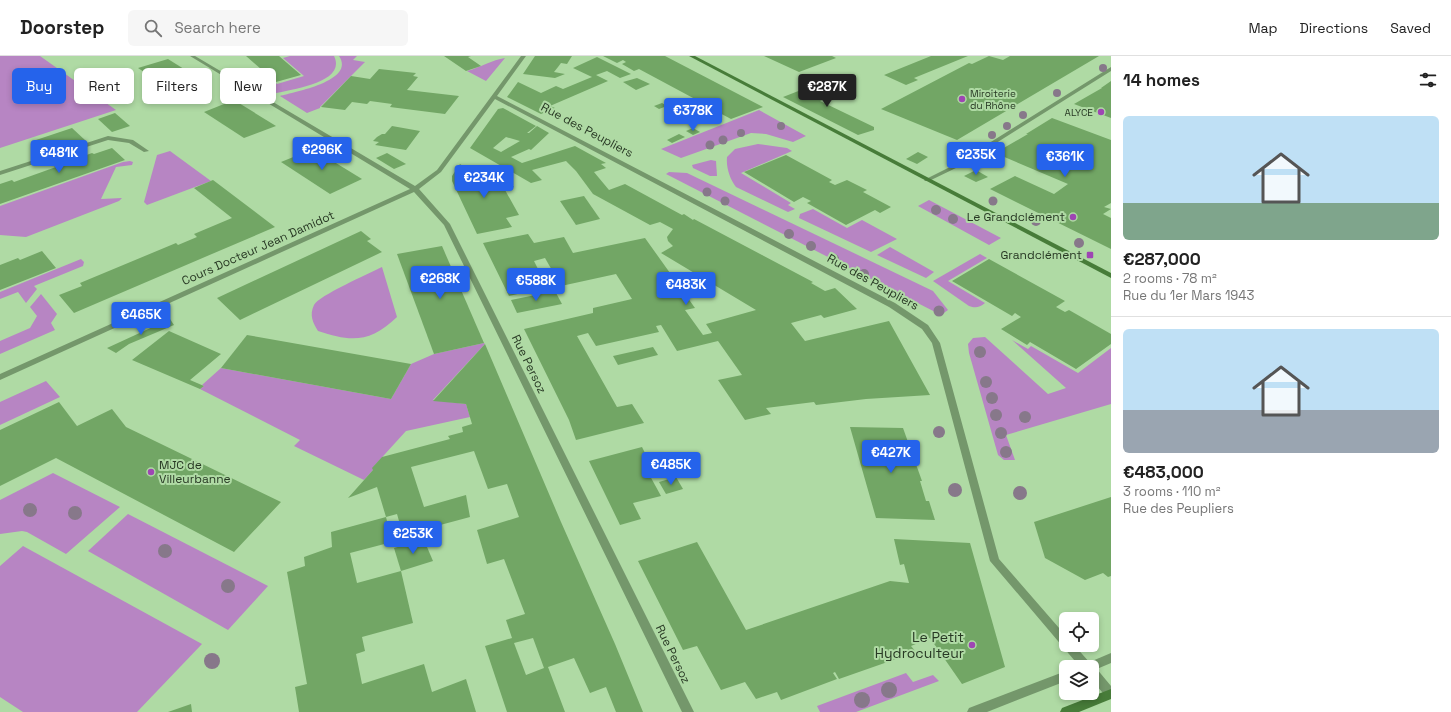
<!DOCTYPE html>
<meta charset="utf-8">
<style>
:root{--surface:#fff;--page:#f6f6f6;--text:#222;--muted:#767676;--line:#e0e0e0;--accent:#2563eb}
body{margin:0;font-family:"Space Grotesk",sans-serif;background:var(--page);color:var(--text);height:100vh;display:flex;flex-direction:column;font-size:15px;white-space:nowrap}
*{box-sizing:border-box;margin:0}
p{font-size:13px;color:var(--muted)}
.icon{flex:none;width:22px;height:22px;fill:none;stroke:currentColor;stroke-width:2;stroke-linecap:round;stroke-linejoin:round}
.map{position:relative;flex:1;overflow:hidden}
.drawer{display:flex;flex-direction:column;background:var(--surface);width:340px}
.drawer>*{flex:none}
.banner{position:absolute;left:12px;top:12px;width:380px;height:36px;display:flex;gap:8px}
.fabs{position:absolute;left:1059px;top:556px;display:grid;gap:8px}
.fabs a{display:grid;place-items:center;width:40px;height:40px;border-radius:6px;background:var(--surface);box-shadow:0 2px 6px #0003;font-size:20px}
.price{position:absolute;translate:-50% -34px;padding:0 9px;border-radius:4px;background:var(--accent);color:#fff;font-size:13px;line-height:26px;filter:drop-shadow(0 1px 2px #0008)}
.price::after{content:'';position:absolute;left:50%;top:24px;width:12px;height:9px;margin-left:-6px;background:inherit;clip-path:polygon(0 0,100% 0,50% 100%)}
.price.on{background:#222;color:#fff}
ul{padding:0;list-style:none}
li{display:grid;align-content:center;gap:8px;height:212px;padding:0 12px}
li+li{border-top:1px solid var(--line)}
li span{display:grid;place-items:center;height:124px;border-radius:6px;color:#555}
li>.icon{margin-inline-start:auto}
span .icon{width:72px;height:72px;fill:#fffc;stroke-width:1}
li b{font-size:17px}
h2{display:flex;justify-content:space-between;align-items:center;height:48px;padding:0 12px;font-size:17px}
.chip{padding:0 14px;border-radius:6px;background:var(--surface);box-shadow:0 2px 6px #0003;font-size:14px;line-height:36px}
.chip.on{background:var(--accent);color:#fff}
header{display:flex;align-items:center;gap:24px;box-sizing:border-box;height:56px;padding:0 20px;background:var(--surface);border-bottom:1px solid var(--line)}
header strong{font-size:19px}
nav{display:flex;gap:22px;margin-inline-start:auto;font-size:14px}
.search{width:280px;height:36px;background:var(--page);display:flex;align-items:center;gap:10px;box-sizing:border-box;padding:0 14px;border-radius:6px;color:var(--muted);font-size:15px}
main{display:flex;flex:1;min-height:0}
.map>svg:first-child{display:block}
</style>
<header>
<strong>Doorstep</strong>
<div class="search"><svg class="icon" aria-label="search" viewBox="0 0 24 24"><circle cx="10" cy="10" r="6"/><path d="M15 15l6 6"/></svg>Search here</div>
<nav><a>Map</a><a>Directions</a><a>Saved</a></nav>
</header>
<main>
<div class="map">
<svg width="1111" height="656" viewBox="0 0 1111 656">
<rect width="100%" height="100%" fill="#afdaa4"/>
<g fill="#b785c3">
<polygon points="0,0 40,0 116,54 0,92"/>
<path d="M 290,0 L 334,0 C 347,26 293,33 276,37 L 251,21 L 265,19 L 277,28 L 304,20 L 283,2 Z"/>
<path d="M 339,0 L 357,0 L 353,4 L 365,6 L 320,51 L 320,52 L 307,57 L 280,40 C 294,36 356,25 339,0 Z"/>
<path d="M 505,2 L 486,25 L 467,15 C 481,11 492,4 505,2 Z"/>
<polygon points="759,54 806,80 793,86 766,78 751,77 681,102 661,93"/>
<path d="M 758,88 L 787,92 L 792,95 L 741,117 L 791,147 L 788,149 L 795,153 L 788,156 L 736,131 C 730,123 726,112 727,101 L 735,93 Z"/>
<polygon points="170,95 211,125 147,149 144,146 157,99"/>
<polygon points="711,104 716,105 717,120 710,120 693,112 692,109"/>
<polygon points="130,105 133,106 132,109 116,111 101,143 122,142 119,145 26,181 0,179 0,150 123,106"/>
<polygon points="669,116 687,117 933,235 948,254 941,259 666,118"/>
<polygon points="929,144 1001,182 989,189 918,150"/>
<polygon points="813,153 847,172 862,164 897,183 871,196 799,162 800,158"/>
<polygon points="890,191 934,216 926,222 877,199"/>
<path d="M 980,198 L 987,202 L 948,225 L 985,247 C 979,252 975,252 969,250 L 933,225 Z"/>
<polygon points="81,203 84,206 83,210 34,230 37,233 26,247 18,236 0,243 0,236"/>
<path d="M 382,211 L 397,261 C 370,287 351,286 318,275 C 313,267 309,259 314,249 C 318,240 370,217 382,211 Z"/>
<polygon points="41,238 57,258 51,267 55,274 0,298 0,285 30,272 37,260 30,251"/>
<polygon points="985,281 1048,338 1066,332 1012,284 1028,293 1031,290 1078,317 1111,292 1111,348 1006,379 1015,404 1004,404 998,399 969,297 968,288 973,282"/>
<polygon points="484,287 485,288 433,344 466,348 470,361 406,375 375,409 373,414 364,424 294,390 300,384 200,333 204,330 202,329 221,312 391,343 411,308 434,298"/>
<polygon points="46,325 60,341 0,369 0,346"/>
<polygon points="53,417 120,451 66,498 27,476 22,475 0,478 0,444"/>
<polygon points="128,458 268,530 228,574 88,495"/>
<polygon points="23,490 202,588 137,656 23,656 0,641 0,510"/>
<polygon points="906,617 913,626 933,619 939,625 856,656 820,656 817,650"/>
</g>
<g fill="#72a665" fill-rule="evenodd">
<polygon points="246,0 279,0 301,19 276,26"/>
<polygon points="444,0 471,0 468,1 481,10 466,15"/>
<polygon points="535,0 572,0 567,8 561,7 558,11 554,16 565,18 555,22 523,18"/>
<polygon points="603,0 665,0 763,51 731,63 716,55 713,55 706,51 708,50 639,13 634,15 622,8 626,6 623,4 617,7"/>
<polygon points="764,0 832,0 836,2 799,16"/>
<polygon points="931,0 968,0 914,22 918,24 906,29 884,19"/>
<polygon points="989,0 1003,4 1010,0 1099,0 957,84 881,53 969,7 972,8"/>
<polygon points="597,1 631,18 620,22 607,15 596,19 608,25 550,50 555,52 541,58 507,41 518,26 541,37 556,30 563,33 592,21 573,12"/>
<polygon points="168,3 203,25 173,35 138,12"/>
<polygon points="379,13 416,17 413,20 418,21 407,34 459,40 445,58 390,51 392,48 370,45 367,48 352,46 345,54 321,51 351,20 370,23"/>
<polygon points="637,22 650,28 636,34 623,26"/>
<polygon points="1111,25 1111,62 1074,48 1102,32 1101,32"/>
<polygon points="819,27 840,37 820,45 874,71 874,74 858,79 783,41"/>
<polygon points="234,44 276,70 244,82 204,56"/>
<polygon points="692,45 696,48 690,52 683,54 676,51"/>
<polygon points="662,47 667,50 659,53 654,50"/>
<path d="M 503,52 L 536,70 L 527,77 L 529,77 L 537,70 L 549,77 L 531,94 L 529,93 L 511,101 L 522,107 L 575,90 L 606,107 L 601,108 L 606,112 L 594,116 L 609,134 L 625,128 L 682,159 L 684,158 L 693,164 L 694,163 L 813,226 L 811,227 L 825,235 L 835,232 L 857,253 L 824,262 L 821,259 L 791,267 L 805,285 L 889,265 L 930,339 L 866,343 L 816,349 L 814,346 L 766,352 L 771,358 L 745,364 L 718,324 L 742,319 L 718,285 L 677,295 L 661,269 L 656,270 L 659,276 L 596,290 L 588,277 L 577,280 L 617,351 L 632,348 L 644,367 L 576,384 L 569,364 L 524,273 L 593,257 L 593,252 L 632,243 L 616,218 L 561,230 L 545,202 L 534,205 L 546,229 L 538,231 L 539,233 L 509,240 L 483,187 L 528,178 L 534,187 L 564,181 L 573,197 L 645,182 L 695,252 L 685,254 L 703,279 L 712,277 L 706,268 L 756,254 L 661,197 L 673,190 L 668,185 L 667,181 L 673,173 L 660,166 L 650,169 L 593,138 L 576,115 L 566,105 L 532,114 L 542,124 L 531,127 L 470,92 L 498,53 ZM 506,81 L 520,85 L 501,96 L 493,92 Z"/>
<polygon points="115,57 130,70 112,76 98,63"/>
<polygon points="1052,62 1111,84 1111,147 1104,151 1111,153 1103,158 1111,162 1111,193 990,133 1015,120 1054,138 1068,128 995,97 1028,78 1026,78"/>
<polygon points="392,70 420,75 406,94 375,89 379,86 373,85 377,81 382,78 385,78"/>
<polygon points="72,72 86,85 49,97 36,84"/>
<polygon points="693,72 700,76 693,79 686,75"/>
<polygon points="679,78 685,81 672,87 667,84"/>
<polygon points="112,92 125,104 0,148 0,128 12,124 14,126 56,111 54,110 58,108 57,107 77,98 81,101 92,97 94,98"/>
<polygon points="313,93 362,123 330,138 281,106"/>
<polygon points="918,96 928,101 917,108 906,103"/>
<polygon points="387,97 406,108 394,113 376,102"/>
<polygon points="786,99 832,124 829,126 835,129 847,124 867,134 863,136 891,151 880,157 875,154 846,169 807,147 811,145 803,141 794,146 744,116"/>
<polygon points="460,108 473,117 488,113 496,126 507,123 514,131 505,134 519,159 506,162 512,171 477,178 452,125 452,120"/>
<polygon points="976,114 988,121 976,126 964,120"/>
<polygon points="213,124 275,171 74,257 59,239 82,230 80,227 176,187 178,189 197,181 194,178 232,162 194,132"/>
<polygon points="584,140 600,163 576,169 560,145"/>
<polygon points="361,175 371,183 367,185 382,196 240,264 217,242"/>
<polygon points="442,190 484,287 434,298 397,198"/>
<polygon points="42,195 56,212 0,234 0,209 18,202 20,204"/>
<polygon points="989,203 1065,245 1056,251 1065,256 1069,254 1111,278 1111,288 1076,313 1030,286 1027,289 1001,273 1021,261 1015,257 1012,260 952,225"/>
<polygon points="555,235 562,248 517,257 511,244"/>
<polygon points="170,263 174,269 129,288 116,297 107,292"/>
<polygon points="169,275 221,298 190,324 204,330 200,333 132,304"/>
<polygon points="247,279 411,308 391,343 221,312"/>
<path d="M 485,288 L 561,466 L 615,588 L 643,656 L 616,656 L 606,631 L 590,637 L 574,602 L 548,611 L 565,656 L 507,656 L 485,590 L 512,582 L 506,564 L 525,558 L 504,503 L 487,508 L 477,474 L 519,461 L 507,428 L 488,433 L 474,395 L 411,411 L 424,451 L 466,439 L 470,461 L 403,479 L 397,458 L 386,461 L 377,431 L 348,442 L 373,414 L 372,412 L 382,401 L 450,383 L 448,380 L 463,376 L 462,371 L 472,368 L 466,348 L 433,345 ZM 533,582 L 544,612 L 526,619 L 514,587 Z"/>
<polygon points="653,291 658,299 618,309 613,300"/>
<polygon points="59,346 77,370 112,353 126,371 281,446 234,496 56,402 0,430 0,374"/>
<polygon points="850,371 903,372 922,425 920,425 926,445 929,445 935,464 876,462"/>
<polygon points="642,391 650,407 644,409 661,440 633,447 641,463 620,469 589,405"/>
<polygon points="676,421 683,433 666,438 659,426"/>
<polygon points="1111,441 1111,520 1108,521 1103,517 1085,524 1045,502 1034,466"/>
<polygon points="386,461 392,486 350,497 357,527 401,515 413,567 362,581 365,595 356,598 362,628 424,608 432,636 466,623 476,656 299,656 295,631 307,628 287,516 305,510 304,501 332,491 331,476"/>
<polygon points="894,483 970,487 1005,611 962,628 930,582 911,590 916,596 839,623 835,616 833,617 837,623 781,644 777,636 756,643 745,626 721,634 697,590 683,594 638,505 697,486 746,574 890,525 909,527 904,508 900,509"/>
<polygon points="424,484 433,505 401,515 394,492"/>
<polygon points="191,648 192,656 168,656"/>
</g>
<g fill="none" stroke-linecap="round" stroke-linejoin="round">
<g fill="#74976b" fill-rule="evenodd">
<polygon points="1111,11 1111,15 958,111 929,125 925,125 924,124 954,109"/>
<polygon points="108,80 133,84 149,95 144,96 129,87 108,84 0,119 0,115"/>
<polygon points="1111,597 1111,607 1092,615 1092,611 1084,611 1085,608"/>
<polygon points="1066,615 1066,625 987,656 967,656 969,652"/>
</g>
<polygon fill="#74976b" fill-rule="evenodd" points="190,0 195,0 415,130 437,114 521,0 526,0 497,40 895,247 928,269 940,287 999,503 1066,580 1066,589 1074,589 1091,608 1092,611 1096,612 1111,630 1111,643 1107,642 1092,624 1092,611 1080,611 990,505 932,287 922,273 889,251 495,43 441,116 419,133 450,168 694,656 682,656 444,169 414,136 0,324 0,318 410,133"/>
<g fill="#477c39" fill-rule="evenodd">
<polygon points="689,0 695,0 1111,217 1111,222"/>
<polygon points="1111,633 1111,643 1079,656 1060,656 1062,652"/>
</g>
</g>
<g fill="#87788a">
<circle cx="1103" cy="12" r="4"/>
<circle cx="1057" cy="37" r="4"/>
<circle cx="1023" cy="59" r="4"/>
<circle cx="781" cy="70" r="4"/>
<circle cx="1007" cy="70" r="4"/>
<circle cx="741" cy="77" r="4"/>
<circle cx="992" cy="79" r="4"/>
<circle cx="723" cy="84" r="4.5"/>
<circle cx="710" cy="89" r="4.5"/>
<circle cx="707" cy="136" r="4.5"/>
<circle cx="725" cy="145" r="4.5"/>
<circle cx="993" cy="145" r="4.5"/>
<circle cx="936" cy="154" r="5"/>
<circle cx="953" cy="163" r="5"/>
<circle cx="1036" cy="165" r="5"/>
<circle cx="789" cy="178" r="5"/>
<circle cx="1079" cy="187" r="5"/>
<circle cx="811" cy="190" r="5"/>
<circle cx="834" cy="203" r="5"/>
<circle cx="864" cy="218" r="5"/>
<circle cx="939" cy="255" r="5.5"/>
<circle cx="980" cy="296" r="6"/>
<circle cx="986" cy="326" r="6"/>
<circle cx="992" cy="342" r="6"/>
<circle cx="996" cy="359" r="6"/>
<circle cx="1025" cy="361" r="6"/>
<circle cx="939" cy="376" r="6"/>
<circle cx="1001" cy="377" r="6"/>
<circle cx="1006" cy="396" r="6"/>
<circle cx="955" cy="434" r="7"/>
<circle cx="1020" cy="437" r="7"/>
<circle cx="30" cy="454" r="7"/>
<circle cx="75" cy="457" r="7"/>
<circle cx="165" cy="495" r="7"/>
<circle cx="228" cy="530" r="7"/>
<circle cx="212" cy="605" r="8"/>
<circle cx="889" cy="634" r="8"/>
<circle cx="862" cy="644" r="8"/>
</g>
<g fill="#9e46b3" stroke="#afdaa4" stroke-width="1.5">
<circle cx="962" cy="43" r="4"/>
<circle cx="1101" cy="56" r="4"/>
<circle cx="1073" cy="161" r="4"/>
<rect x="1086" y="195" width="8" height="8" rx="2"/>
<circle cx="151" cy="416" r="4"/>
<circle cx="972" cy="589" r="4"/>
</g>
<g text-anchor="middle" stroke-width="4" stroke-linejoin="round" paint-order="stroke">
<g font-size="10" fill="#283924" stroke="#afdaa4" text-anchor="start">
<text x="970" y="41">Miroiterie<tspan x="970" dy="12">du Rhône</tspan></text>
<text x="1093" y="60" text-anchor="end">ALYCE</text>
</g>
<g font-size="12" fill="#283924" stroke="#afdaa4">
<text transform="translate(587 74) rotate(28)" y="4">Rue des Peupliers</text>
<text transform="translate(258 192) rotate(-24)" y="4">Cours Docteur Jean Damidot</text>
<text transform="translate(873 226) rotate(29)" y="4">Rue des Peupliers</text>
<text transform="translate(529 308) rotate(64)" y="4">Rue Persoz</text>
<text transform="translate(673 598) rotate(64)" y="4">Rue Persoz</text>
</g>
<g font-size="12" fill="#283924" stroke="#afdaa4" text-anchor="end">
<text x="1065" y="165">Le Grandclément</text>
<text x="1082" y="203">Grandclément</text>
<text x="159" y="413" text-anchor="start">MJC de<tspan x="159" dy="14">Villeurbanne</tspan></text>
</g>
<g font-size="14" fill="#283924" stroke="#afdaa4" text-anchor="end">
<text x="964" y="586">Le Petit<tspan x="964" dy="16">Hydroculteur</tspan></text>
</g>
</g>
</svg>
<div class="fabs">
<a><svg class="icon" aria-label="locate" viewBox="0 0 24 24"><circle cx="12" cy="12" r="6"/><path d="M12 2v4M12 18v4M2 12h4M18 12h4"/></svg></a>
<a><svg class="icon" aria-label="layers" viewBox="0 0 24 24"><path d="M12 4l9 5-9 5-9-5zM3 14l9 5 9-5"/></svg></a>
</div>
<b class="price on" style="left:827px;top:52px">€287K</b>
<b class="price" style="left:693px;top:76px">€378K</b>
<b class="price" style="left:322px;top:115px">€296K</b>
<b class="price" style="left:59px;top:118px">€481K</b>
<b class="price" style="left:976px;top:120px">€235K</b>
<b class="price" style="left:1065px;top:122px">€361K</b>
<b class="price" style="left:484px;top:143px">€234K</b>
<b class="price" style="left:440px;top:244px">€268K</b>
<b class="price" style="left:536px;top:246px">€588K</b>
<b class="price" style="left:686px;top:250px">€483K</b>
<b class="price" style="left:141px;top:280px">€465K</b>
<b class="price" style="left:891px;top:418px">€427K</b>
<b class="price" style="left:671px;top:430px">€485K</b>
<b class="price" style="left:413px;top:499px">€253K</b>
<div class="banner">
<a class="chip on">Buy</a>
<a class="chip">Rent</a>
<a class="chip">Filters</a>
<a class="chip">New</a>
</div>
</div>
<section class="drawer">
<h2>14 homes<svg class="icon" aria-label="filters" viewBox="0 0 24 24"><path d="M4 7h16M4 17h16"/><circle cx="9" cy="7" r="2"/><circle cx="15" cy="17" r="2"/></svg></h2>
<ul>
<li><span style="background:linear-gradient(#bfe0f5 70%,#7fa58c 0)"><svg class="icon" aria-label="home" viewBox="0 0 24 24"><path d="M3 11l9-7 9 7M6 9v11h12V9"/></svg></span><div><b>€287,000</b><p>2 rooms · 78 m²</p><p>Rue du 1er Mars 1943</p></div></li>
<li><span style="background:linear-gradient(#bfe0f5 65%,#9aa5b1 0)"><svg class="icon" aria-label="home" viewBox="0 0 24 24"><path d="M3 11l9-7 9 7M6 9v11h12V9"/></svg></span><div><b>€483,000</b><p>3 rooms · 110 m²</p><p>Rue des Peupliers</p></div></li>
</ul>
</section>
</main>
